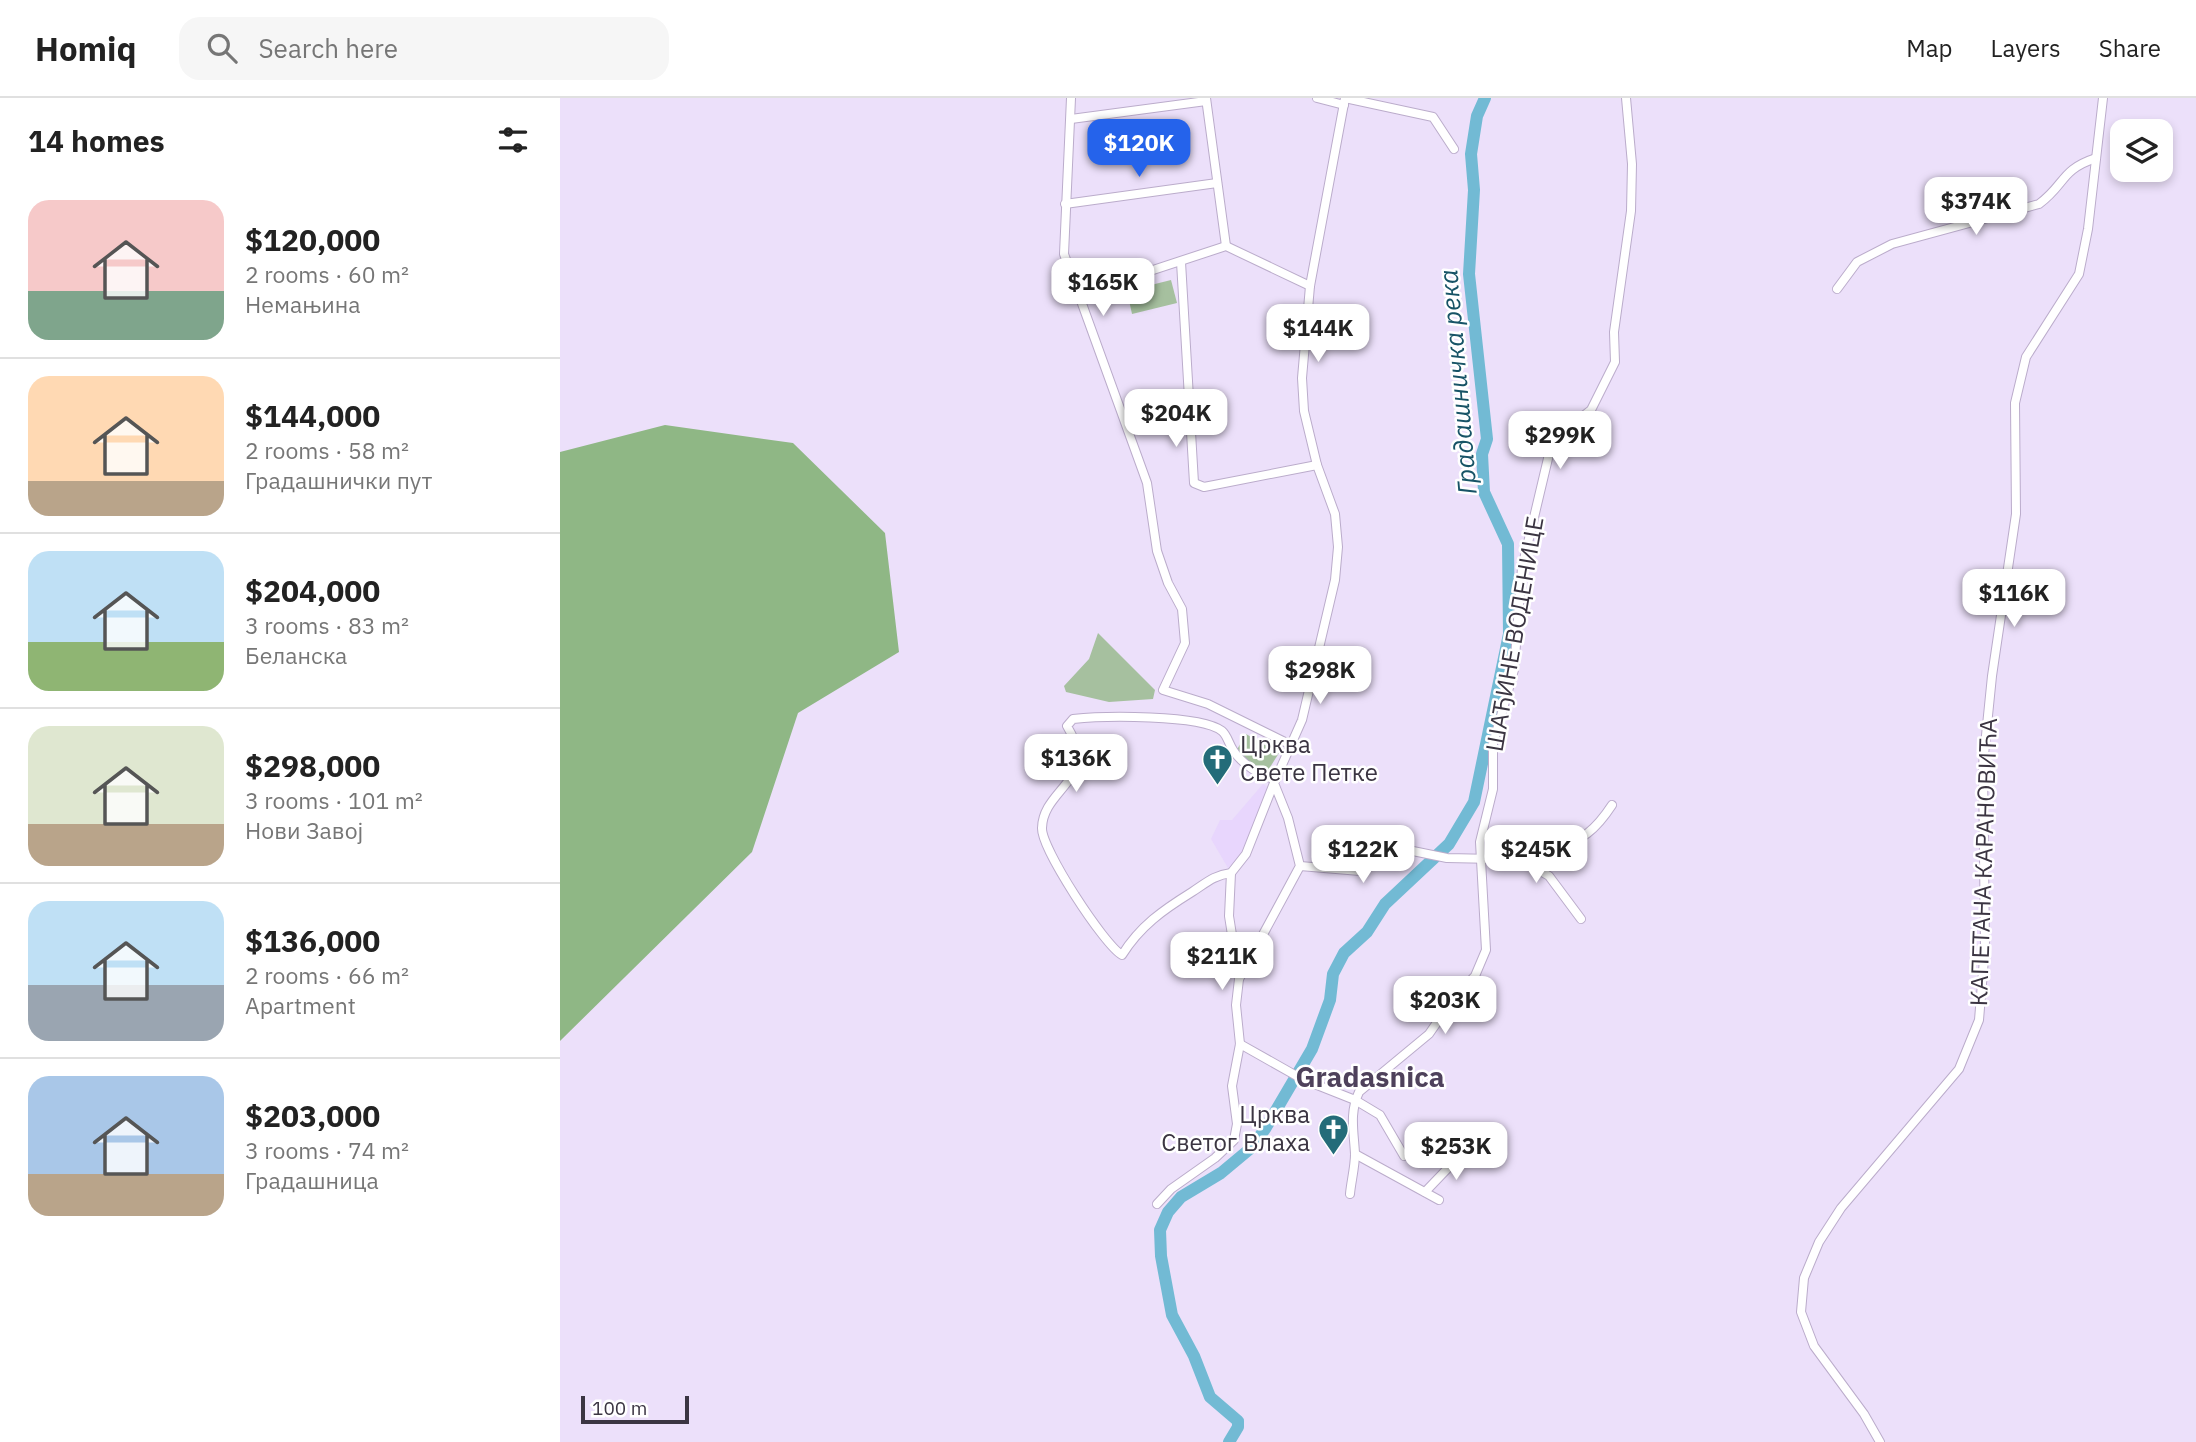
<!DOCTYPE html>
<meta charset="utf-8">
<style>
:root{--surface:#fff;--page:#f6f6f6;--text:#222;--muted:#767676;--line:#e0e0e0;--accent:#2563eb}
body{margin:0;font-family:"IBM Plex Sans",sans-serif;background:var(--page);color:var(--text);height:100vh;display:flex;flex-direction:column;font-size:26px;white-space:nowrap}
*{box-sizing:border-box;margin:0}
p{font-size:23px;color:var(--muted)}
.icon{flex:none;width:38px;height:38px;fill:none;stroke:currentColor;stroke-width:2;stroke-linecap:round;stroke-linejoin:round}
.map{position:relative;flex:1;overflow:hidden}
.panel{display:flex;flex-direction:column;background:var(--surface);width:560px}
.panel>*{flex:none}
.tools{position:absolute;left:1550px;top:21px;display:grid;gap:14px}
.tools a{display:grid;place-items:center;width:63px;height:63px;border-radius:14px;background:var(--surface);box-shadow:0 4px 10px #0003;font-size:35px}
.scale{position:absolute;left:21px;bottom:18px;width:108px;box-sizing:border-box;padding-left:7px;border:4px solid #3b3542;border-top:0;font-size:19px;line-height:24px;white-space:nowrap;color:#3b3542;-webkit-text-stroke:5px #fff;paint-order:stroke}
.price{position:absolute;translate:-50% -60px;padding:0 16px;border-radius:14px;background:#fff;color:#222;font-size:23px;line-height:46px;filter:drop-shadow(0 2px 4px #0008)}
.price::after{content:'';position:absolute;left:50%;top:42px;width:21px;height:16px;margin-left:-10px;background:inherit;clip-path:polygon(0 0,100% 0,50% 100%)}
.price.selected{background:var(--accent);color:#fff}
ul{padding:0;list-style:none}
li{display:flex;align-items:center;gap:21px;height:175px;padding:0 28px}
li+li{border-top:2px solid var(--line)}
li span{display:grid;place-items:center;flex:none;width:196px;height:140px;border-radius:21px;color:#555}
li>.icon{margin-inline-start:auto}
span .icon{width:84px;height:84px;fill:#fffc;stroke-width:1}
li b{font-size:30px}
h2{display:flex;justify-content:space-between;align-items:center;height:84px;padding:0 28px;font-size:30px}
header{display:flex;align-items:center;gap:42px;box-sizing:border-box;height:98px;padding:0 35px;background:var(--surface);border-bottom:2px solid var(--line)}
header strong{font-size:33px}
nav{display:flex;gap:38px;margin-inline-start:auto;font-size:24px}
.search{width:490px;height:63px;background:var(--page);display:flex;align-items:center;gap:18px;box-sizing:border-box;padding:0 24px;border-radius:21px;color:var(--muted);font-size:26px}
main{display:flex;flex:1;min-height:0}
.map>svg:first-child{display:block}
</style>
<header>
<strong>Homiq</strong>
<div class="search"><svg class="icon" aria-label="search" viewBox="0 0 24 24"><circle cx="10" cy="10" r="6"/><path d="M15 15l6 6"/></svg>Search here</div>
<nav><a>Map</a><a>Layers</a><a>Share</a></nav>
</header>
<main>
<section class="panel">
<h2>14 homes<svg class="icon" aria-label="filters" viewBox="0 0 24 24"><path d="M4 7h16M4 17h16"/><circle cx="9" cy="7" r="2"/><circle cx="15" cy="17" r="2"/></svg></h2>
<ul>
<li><span style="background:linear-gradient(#f6c9c9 65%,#7fa58c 0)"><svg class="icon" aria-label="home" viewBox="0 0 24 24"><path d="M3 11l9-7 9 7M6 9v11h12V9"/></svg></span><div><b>$120,000</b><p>2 rooms · 60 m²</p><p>Немањина</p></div></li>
<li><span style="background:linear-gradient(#ffd9b3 75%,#b9a48a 0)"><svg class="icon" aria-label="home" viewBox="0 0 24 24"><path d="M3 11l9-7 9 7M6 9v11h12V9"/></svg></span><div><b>$144,000</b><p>2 rooms · 58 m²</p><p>Градашнички пут</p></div></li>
<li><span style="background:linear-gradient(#bfe0f5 65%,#8fb573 0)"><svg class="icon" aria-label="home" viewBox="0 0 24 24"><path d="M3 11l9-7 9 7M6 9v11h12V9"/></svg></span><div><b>$204,000</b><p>3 rooms · 83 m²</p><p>Беланска</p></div></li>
<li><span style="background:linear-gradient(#dfe7d0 70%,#b9a48a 0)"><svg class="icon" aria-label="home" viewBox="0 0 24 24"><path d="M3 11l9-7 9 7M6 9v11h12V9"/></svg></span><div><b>$298,000</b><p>3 rooms · 101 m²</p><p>Нови Завој</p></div></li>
<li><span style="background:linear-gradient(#bfe0f5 60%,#9aa5b1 0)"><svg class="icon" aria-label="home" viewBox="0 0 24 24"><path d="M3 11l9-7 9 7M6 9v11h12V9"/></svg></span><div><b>$136,000</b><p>2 rooms · 66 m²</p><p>Apartment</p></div></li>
<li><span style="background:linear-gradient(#a9c7e8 70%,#b9a48a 0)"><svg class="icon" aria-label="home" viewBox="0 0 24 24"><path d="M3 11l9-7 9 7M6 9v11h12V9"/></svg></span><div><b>$203,000</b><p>3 rooms · 74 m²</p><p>Градашница</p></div></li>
</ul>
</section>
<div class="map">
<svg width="1636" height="1344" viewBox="0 0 1636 1344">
<rect width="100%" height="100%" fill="#ece0fa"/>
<polygon fill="#e8d6fd" points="703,686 710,691 686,752 668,770 651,741 660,722 672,722"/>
<g fill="#a6c09f">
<polygon points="611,182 617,205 572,216 567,193"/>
<polygon points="538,535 595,592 593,601 549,604 506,594 504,588 529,561"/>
<polygon points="686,636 719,655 707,674 675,655"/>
</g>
<polygon fill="#8fb785" points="105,327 233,345 325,435 339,554 238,615 192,754 0,943 0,354"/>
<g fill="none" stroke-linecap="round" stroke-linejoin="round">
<polyline stroke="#72bad4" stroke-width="12" points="669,1344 678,1329 678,1323 650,1299 634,1258 612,1217 601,1158 600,1132 608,1114 621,1099 661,1075 691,1050 705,1031 752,951 770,902 773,876 784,855 807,834 825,806 889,746 914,704 949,536 948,446 924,394 922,356 927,341 909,176 914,92 911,56 917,18 925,0"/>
<defs>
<g id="minor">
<polyline points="511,0 504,156 587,385 597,453 608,485 622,511 625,545 603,592 648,606 731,647"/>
<polyline points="646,0 666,148"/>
<polyline points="757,0 784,7"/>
<polyline points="785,0 873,19 894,51"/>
<polyline points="511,21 646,3"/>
<polyline points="505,106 657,85"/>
<polyline points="621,164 634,385 644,389 757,367"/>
<path d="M 1277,191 L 1297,164 L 1332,146 L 1479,106 C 1506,86 1500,72 1536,60"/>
<polyline points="517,197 666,148 750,188"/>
<path d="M 714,685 L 686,756 L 671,775 C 654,777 646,785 632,794 C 603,812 580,828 562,857 C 544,847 481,750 482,730 C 483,690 540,682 507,628 L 513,621 C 542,618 640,616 662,633 C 667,637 669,646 673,652 C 680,664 702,680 716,681"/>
<path d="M 970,767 C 1006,739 1022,753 1052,707"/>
<polyline points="740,768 800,773 848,752 887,760 935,761 953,768 970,767 989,778 1021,821"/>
<polyline points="671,775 669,818 679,881"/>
<polyline points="680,946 742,981 795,1002 820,1017 844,1058"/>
<polyline points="795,1056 879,1102"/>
<polyline points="865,1094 888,1070 891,1053"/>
<path d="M 790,1096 C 791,1084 795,1069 795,1056 C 794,1034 789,1015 799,994 L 869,936 L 896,897 L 915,878 L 926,852 L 920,744 L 933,691 L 933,646 L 954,572 L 962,470 L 990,352 L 1008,330 L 1031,312 L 1055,264 L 1054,234 L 1071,113 L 1072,66 L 1066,0"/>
<polyline points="597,1106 611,1091 655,1060 674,1042 677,1026 672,988 680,946 676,907 679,881 740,768 728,720 714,685 742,622 775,482 778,449 775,416 757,367 744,313 742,280 750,188 785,0"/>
<polyline points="1320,1344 1304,1316 1254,1248 1241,1214 1244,1180 1259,1144 1281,1110 1399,971 1419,922 1425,849 1423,667 1432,578 1456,416 1455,305 1466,259 1519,176 1528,131 1543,0"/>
</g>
</defs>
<use href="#minor" stroke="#bbaccb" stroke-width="10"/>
<use href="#minor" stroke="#fff" stroke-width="8"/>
</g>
<defs>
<symbol id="church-pin" viewBox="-11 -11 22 30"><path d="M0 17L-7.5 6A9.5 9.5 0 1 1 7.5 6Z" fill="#246c79" stroke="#fff"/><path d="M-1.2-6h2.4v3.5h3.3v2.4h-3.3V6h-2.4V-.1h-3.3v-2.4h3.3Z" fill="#fff"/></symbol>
</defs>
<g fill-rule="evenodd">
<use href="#church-pin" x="640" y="644" width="35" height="47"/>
<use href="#church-pin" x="756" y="1014" width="35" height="47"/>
</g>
<g text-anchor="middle" stroke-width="5" stroke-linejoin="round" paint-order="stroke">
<g font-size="24" fill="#3b3542" stroke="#fff">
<text transform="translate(955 536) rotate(-80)" y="8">ШАЂИНЕ ВОДЕНИЦЕ</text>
<text transform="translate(1424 764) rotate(-88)" y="8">КАПЕТАНА КАРАНОВИЋА</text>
</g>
<g font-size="24" fill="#3b3542" stroke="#fff" text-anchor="start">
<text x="680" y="655">Црква<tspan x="680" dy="28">Свете Петке</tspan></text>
<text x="750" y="1025" text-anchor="end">Црква<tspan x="750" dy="28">Светог Влаха</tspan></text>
</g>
<g font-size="26" font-style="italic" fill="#175366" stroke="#fff">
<text transform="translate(898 284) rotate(-95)" y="9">Градашничка река</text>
</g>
<g font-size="28" font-weight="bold" fill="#4e415b" stroke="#fff">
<text x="810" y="989">Gradasnica</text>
</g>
</g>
</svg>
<div class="tools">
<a><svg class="icon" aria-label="layers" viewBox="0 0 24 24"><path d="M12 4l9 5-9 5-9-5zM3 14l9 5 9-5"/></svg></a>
</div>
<div class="scale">100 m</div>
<b class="price selected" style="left:579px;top:81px">$120K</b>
<b class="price" style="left:1416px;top:139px">$374K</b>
<b class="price" style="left:543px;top:220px">$165K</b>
<b class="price" style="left:758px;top:266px">$144K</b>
<b class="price" style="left:616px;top:351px">$204K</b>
<b class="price" style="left:1000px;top:373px">$299K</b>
<b class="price" style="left:1454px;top:531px">$116K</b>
<b class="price" style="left:760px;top:608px">$298K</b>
<b class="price" style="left:516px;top:696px">$136K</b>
<b class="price" style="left:803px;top:787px">$122K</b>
<b class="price" style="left:976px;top:787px">$245K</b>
<b class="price" style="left:662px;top:894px">$211K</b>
<b class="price" style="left:885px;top:938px">$203K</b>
<b class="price" style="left:896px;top:1084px">$253K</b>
</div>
</main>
